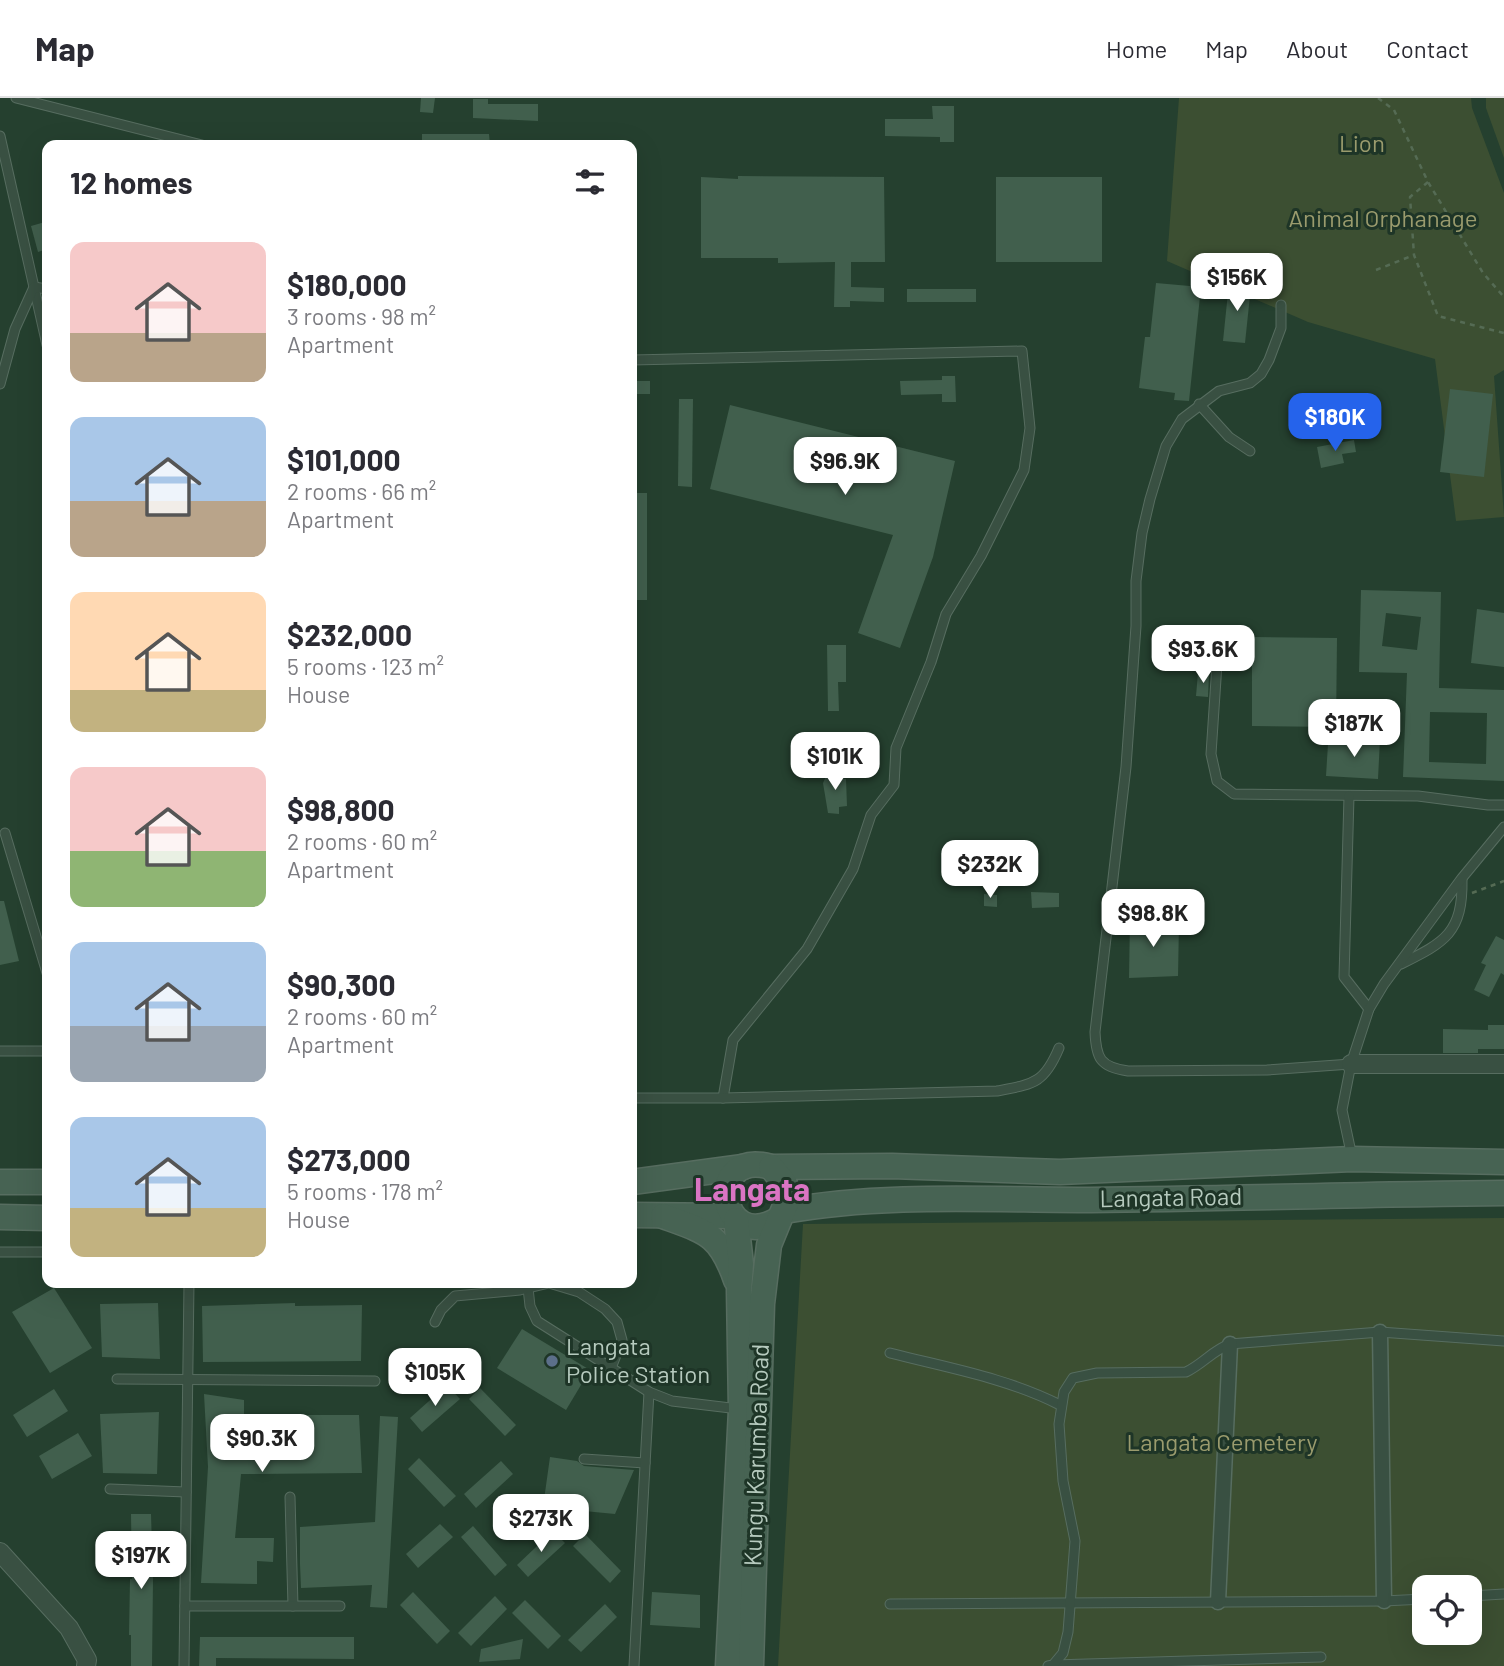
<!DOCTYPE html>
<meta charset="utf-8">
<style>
:root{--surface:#fff;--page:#f7f7f7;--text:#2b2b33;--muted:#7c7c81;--line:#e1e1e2;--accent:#2563eb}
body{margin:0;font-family:Barlow,sans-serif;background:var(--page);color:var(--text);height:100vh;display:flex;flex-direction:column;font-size:26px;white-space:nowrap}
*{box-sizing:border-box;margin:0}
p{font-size:23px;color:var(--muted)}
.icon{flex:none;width:38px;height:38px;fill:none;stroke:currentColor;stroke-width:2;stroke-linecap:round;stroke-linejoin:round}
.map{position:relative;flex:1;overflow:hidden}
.sheet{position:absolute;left:42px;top:42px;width:595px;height:1148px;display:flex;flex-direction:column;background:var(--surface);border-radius:14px;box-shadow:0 7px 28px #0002}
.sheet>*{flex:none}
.buttons{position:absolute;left:1412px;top:1477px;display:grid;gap:14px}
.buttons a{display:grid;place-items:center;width:70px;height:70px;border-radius:14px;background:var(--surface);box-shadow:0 7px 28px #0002;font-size:35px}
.price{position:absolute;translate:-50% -60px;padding:0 16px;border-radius:14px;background:#fff;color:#222;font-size:23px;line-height:46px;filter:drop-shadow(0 2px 4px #0008)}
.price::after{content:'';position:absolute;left:50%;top:42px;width:21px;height:16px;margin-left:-10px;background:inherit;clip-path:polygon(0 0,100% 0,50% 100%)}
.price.selected{background:var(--accent);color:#fff}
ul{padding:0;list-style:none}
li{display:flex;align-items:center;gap:21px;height:175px;padding:0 28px}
li span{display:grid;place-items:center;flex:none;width:196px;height:140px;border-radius:14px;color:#555}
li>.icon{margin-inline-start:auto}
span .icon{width:84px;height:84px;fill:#fffc;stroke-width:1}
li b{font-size:30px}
h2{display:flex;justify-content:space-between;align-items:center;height:84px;padding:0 28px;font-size:30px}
header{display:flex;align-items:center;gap:42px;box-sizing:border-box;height:98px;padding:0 35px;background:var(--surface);border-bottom:2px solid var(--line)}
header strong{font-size:33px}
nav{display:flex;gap:38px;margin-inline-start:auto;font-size:24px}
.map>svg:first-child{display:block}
</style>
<header>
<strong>Map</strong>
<nav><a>Home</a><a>Map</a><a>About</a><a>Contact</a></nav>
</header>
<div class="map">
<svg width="1504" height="1568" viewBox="0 0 1504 1568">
<rect width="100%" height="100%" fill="#25402f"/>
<g fill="#3c4f32" fill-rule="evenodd">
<polygon points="1179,0 1471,0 1472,10 1504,95 1504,272 1494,278 1504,419 1456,423 1435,261 1308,224 1167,163"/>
<polygon points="1486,0 1504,0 1504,60 1486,10"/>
<path d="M 1504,1120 L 1504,1568 L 778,1568 L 803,1126 ZM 1424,1489 L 1470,1489 L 1470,1535 L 1424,1535 Z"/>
</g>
<g fill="#415f4d" fill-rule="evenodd">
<polygon points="421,0 435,0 433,15 420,14"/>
<polygon points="473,1 488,1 488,6 538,6 538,23 473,20"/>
<polygon points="932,8 954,8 954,44 940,44 940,39 885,38 885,21 933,21"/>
<polygon points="422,36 489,36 490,47 422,47"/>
<polygon points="738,78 884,79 885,164 851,164 851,189 884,190 884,204 850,203 850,209 834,209 835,164 778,165 778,160 701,160 701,79 738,81"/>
<rect x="996" y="79" width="106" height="85"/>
<polygon points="45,124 47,151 38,154 31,128"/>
<polygon points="1156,185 1201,189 1189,303 1174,302 1175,295 1139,290 1145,239 1150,239"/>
<polygon points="1229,185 1251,188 1245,245 1223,243"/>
<rect x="907" y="191" width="69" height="13"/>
<polygon points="942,278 955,278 956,304 942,304 942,296 901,297 900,283 942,282"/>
<rect x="632" y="283" width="18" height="13"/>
<polygon points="1450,291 1493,296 1484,379 1440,374"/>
<polygon points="679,301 693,301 692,389 678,388"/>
<polygon points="730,307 955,363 933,459 900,550 858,535 893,437 710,391"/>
<polygon points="1354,342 1356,354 1342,356 1344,365 1321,370 1317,349"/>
<rect x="632" y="395" width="15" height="107"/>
<path d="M 1361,492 L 1441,494 L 1439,590 L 1504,592 L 1504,683 L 1403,679 L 1407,575 L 1359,574 ZM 1386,515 L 1421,519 L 1417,552 L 1382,548 ZM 1430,614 L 1487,615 L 1486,666 L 1429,664 Z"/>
<polygon points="1477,511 1504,515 1504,569 1471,565"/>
<polygon points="1252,539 1337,540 1336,629 1252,628"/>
<polygon points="827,547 846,547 846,584 838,584 839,613 828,613"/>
<polygon points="1198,575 1209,576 1208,599 1196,598"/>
<polygon points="1357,639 1380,641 1378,681 1326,678 1328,646 1357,646"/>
<polygon points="828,674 838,674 839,680 846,681 847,708 839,709 839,716 828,715 823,685"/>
<polygon points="1031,794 1059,795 1059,809 1032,810"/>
<polygon points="984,796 997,797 997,809 984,808"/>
<polygon points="0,803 4,803 19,863 0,867"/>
<polygon points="1130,820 1179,825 1178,878 1129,880"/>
<polygon points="1496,838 1504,842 1504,877 1501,875 1489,899 1474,892 1486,867 1481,865"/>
<polygon points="1488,927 1504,927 1504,951 1478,951 1478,955 1443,955 1443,931 1488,932"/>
<polygon points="54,1190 92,1250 50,1275 12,1214"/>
<polygon points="158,1205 160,1261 102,1259 100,1206"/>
<polygon points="295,1205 295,1208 362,1207 361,1263 203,1264 202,1208"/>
<polygon points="522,1231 590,1272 566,1312 497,1270"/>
<polygon points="447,1287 460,1301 422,1334 410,1320"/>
<polygon points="480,1290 516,1327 505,1338 469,1301"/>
<polygon points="54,1291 68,1313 27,1339 13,1317"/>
<polygon points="204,1296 244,1302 244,1317 359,1317 362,1375 241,1376 235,1440 274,1440 273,1464 257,1463 257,1486 201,1485 208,1369"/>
<polygon points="159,1314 157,1376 103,1375 100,1316"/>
<polygon points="380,1318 398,1319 387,1510 370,1509 372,1487 301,1490 300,1466 300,1429 375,1424"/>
<polygon points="78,1335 92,1358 52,1381 39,1358"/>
<polygon points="550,1359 577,1363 584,1368 634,1372 615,1416 543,1409"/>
<polygon points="419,1360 456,1398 444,1409 408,1371"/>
<polygon points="501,1363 513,1376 476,1410 464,1396"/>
<polygon points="131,1416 151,1416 153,1482 152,1568 131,1568 131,1537 129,1537 130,1481 132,1481"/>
<polygon points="440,1426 453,1439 418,1470 406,1456"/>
<polygon points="473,1428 507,1467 495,1478 461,1439"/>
<polygon points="553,1433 565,1445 528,1479 517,1467"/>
<polygon points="585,1436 621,1473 610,1485 573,1448"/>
<polygon points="413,1494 450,1533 437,1546 400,1507"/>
<polygon points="652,1494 700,1497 700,1530 650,1527"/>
<polygon points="495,1498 507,1511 471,1548 458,1535"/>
<polygon points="525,1502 561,1538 548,1551 512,1515"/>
<polygon points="605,1506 617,1519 581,1554 568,1542"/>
<polygon points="200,1539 354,1539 354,1561 216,1560 216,1568 199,1568"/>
<polygon points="523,1541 520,1561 479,1564 481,1551"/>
</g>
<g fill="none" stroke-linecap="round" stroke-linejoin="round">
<defs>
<g id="service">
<polyline points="16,0 202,47"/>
<polyline points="0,38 47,247"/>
<path d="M 1281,207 L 1281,230 L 1269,262 L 1261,276 L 1250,285 L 1219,293 L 1182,321 L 1166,348 L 1150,401 L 1142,435 L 1136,483 L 1136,528 L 1126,669 L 1095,934 C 1096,960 1100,969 1128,973 L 1267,972 L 1351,966"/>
<polyline points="632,262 1022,253 1030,330 1024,372 981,458 946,516 931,564 896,650 894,687 871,717 853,771 807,851 733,942 723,1000"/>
<polyline points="0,286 15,231 34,189 47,191"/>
<polyline points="1199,306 1229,339 1250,353"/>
<polyline points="1218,551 1211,656 1217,683 1234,696 1418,698 1488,707 1504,707"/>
<polyline points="1349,698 1344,879 1369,911"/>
<polyline points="5,735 47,875"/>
<path d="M 1401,866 C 1445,844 1463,835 1462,781"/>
<polyline points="0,953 47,953"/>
<path d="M 632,1000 L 723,1000 L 997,993 C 1033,986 1044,986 1059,950"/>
<polyline points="1352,1059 1342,1012 1351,966 1369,911 1384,886 1462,780 1504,729"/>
<polyline points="0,1154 47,1154"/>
<polyline points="528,1190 530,1208 537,1223 649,1294 672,1303 739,1311"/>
<polyline points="435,1224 441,1212 455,1198 520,1192 549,1185 579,1194 605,1211 617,1224 622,1242 611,1270"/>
<path d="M 890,1255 C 948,1270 1007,1280 1060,1307"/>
<polyline points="117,1281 375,1283"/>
<polyline points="584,1361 645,1365"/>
<polyline points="110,1391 186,1394"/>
<polyline points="290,1399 293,1508"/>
<polyline points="1470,1498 1504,1496"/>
<polyline points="890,1506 1384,1503 1424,1501"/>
<polyline points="185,1508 340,1508"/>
<polyline points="1053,1567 1321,1559"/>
<polyline points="184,1568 189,1185"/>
<polyline points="634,1568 649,1294"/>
<path d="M 1048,1568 L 1053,1567 L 1063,1555 L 1068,1534 L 1075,1443 L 1063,1383 L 1059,1326 L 1064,1294 L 1073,1280 L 1097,1275 L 1186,1274 C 1203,1266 1213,1252 1230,1246 L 1380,1234 L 1504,1243"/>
</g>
<g id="pedestrian">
<polyline points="1380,1234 1384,1503"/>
<polyline points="1218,1504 1230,1246"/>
</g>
<g id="minor">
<polyline points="1351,966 1504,966"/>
<polyline points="0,1454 69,1530 87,1562 86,1568"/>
</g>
<g id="secondary">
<polyline points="0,1084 47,1084"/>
<polyline points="632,1084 743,1069"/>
<path d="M 784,1113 C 884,1095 989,1102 1091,1102 C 1228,1101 1366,1096 1504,1095"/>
<polyline points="632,1117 732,1118"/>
<path d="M 663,1118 C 707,1134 720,1136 736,1182"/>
<polyline points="0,1119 47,1120"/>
<path d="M 779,1121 C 718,1158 704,1049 771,1069 L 892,1068 L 1060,1074 L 1352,1061 L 1504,1064"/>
<polyline points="728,1568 741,1312 739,1192 741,1166 736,1122"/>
<polyline points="751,1568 762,1206 769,1147 787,1103 785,1086 771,1069"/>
</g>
</defs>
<use href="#service" stroke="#576d60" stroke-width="11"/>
<use href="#pedestrian" stroke="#576d60" stroke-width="17"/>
<use href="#minor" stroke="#576d60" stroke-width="20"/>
<use href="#secondary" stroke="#576d60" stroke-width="27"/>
<g stroke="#556b54" stroke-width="2.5" stroke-dasharray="5 5" stroke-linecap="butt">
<polyline points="1378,0 1394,12 1428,84 1483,175 1504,199"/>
<polyline points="1428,84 1410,99 1414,157 1438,218 1504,235"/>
<polyline points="1376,172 1414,157"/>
<polyline points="1472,795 1504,783"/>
</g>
<use href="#service" stroke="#395042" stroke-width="9"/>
<use href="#pedestrian" stroke="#395042" stroke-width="14"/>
<use href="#minor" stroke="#395042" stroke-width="18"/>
<use href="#secondary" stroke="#476353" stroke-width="24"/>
</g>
<circle fill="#5c6f8a" stroke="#1e3527" stroke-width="2.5" cx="552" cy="1263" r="7"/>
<g text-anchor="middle" stroke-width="6" stroke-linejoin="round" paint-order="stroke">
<g font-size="24" fill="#9a9b6d" stroke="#1e3527">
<text x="1362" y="54">Lion</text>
<text x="1383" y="129">Animal Orphanage</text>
<text x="1222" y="1353">Langata Cemetery</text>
</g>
<g font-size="24" fill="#b6cabe" stroke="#1e3527">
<text transform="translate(1171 1100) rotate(-1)" y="8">Langata Road</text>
<text transform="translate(757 1357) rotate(-88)" y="8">Kungu Karumba Road</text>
</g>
<g font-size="24" fill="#b6cabe" stroke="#1e3527" text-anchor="start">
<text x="566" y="1257">Langata<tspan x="566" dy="28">Police Station</tspan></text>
</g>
<g font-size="32" font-weight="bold" fill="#da74c3" stroke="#1e3527">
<text x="752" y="1103">Langata</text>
</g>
</g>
</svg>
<div class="buttons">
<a><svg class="icon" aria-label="locate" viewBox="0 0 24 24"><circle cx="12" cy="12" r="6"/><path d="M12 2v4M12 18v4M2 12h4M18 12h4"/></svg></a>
</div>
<b class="price" style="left:1237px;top:215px">$156K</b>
<b class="price selected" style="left:1335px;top:355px">$180K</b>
<b class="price" style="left:845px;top:399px">$96.9K</b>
<b class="price" style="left:1203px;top:587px">$93.6K</b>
<b class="price" style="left:1354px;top:661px">$187K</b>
<b class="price" style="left:835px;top:694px">$101K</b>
<b class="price" style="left:990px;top:802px">$232K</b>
<b class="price" style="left:1153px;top:851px">$98.8K</b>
<b class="price" style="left:435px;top:1310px">$105K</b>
<b class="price" style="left:262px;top:1376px">$90.3K</b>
<b class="price" style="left:541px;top:1456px">$273K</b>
<b class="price" style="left:141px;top:1493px">$197K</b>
<section class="sheet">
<h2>12 homes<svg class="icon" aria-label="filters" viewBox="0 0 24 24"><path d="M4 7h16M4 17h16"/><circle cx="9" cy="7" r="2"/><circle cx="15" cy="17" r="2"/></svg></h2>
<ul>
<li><span style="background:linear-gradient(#f6c9c9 65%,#b9a48a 0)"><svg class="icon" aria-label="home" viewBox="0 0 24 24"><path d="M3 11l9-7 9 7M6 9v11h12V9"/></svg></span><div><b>$180,000</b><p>3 rooms · 98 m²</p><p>Apartment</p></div></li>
<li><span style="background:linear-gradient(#a9c7e8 60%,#b9a48a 0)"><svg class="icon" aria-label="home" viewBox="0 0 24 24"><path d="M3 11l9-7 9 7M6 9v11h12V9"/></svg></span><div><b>$101,000</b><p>2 rooms · 66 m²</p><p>Apartment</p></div></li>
<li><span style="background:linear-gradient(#ffd9b3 70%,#c2b280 0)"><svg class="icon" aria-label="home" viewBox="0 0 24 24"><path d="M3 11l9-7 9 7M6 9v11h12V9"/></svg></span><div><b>$232,000</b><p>5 rooms · 123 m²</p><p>House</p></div></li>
<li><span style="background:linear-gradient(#f6c9c9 60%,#8fb573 0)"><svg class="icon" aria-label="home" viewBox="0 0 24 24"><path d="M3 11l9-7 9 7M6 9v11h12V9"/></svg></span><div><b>$98,800</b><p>2 rooms · 60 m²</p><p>Apartment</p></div></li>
<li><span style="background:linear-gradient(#a9c7e8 60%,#9aa5b1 0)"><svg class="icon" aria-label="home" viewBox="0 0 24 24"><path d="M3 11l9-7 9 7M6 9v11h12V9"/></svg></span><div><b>$90,300</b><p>2 rooms · 60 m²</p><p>Apartment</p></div></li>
<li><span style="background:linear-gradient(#a9c7e8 65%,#c2b280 0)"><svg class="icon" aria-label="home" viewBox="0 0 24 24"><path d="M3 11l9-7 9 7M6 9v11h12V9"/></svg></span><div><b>$273,000</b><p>5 rooms · 178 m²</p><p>House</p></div></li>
</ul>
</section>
</div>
